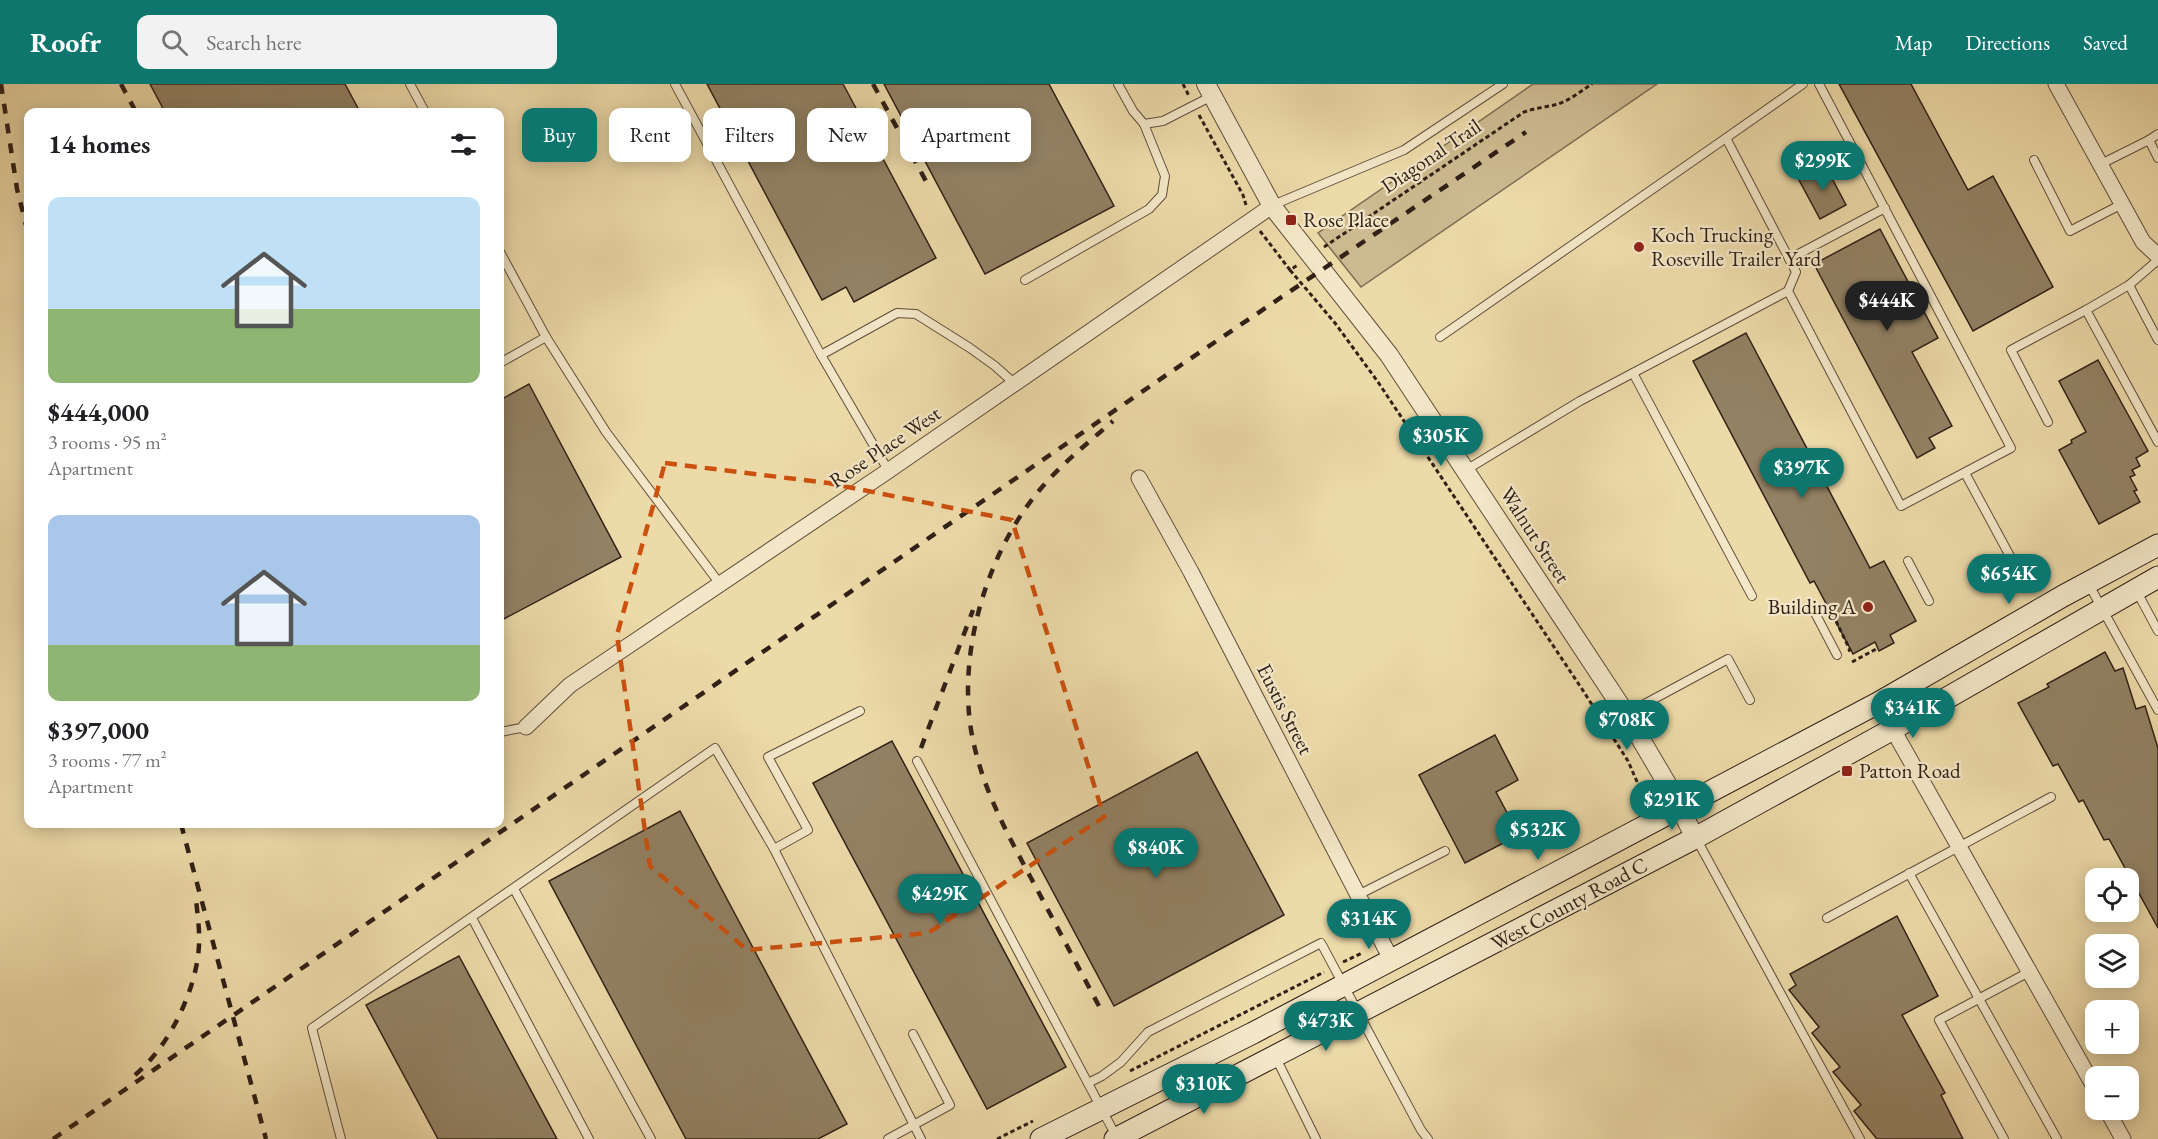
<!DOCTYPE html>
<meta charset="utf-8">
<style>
:root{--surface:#fff;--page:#f2f2f2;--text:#202124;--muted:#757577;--accent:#0f766e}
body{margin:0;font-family:"EB Garamond",serif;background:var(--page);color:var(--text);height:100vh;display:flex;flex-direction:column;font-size:22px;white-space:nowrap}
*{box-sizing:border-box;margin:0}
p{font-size:20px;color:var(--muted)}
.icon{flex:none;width:33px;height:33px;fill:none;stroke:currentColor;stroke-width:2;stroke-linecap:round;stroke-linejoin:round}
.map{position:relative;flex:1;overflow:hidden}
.drawer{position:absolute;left:24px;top:24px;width:480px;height:720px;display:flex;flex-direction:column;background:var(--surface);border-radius:12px;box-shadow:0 3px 15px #0003}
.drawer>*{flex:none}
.top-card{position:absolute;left:522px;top:24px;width:570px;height:54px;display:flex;gap:12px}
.controls{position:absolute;left:2085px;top:784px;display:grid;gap:12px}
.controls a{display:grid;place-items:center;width:54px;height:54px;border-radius:12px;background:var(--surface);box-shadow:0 3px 15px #0003;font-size:30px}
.price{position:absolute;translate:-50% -51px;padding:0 14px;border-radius:21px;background:var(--accent);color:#fff;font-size:20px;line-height:39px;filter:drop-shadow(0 2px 3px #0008)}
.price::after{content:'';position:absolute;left:50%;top:36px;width:18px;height:14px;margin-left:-9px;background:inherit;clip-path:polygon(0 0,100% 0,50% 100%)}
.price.active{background:#222;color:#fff}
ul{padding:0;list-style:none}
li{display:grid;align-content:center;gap:12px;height:318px;padding:0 24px}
li span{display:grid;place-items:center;height:186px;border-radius:12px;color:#555}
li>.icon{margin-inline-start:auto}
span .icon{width:108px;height:108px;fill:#fffc;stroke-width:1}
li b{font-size:26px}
h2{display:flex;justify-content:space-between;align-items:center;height:72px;padding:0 24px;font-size:26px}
.pill{padding:0 21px;border-radius:12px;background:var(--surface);box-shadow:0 3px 15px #0003;font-size:21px;line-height:54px}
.pill.active{background:var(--accent);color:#fff}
header{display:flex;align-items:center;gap:36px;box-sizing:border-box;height:84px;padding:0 30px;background:var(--accent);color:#fff}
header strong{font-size:28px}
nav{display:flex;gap:33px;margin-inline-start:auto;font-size:21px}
.search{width:420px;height:54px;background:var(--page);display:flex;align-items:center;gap:15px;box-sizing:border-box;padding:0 21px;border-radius:12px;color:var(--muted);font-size:22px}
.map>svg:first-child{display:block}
</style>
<header>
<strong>Roofr</strong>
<div class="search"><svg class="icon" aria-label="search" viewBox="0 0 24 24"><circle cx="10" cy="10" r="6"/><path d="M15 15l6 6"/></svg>Search here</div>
<nav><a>Map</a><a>Directions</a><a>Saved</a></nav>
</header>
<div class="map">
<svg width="2158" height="1055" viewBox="0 0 2158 1055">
<rect width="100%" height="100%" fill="#eddaa9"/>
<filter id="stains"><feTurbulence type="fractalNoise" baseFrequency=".00333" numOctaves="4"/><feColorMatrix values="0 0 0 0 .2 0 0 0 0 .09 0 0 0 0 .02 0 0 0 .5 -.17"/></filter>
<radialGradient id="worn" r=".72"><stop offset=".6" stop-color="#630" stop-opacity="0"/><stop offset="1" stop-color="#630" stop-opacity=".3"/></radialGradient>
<polygon fill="#cdba90" stroke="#7e6d54" stroke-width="1.5" points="1533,0 1657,0 1361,203 1318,149"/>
<g fill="#928163" stroke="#302017" stroke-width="1.5">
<polygon points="150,0 345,0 360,28 165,28"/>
<polygon points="707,0 843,0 936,174 854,218 846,203 822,216"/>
<polygon points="884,0 1049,0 1114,122 985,190"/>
<polygon points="1839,0 1911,0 1968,106 1993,92 2053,203 1973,247"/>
<polygon points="1825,81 1846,121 1820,135 1799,96"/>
<polygon points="1880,145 1938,254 1912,268 1952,342 1929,354 1935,364 1917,374 1814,180"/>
<polygon points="1746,249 1870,484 1884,477 1916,537 1890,551 1894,559 1879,567 1875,558 1853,570 1814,497 1810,499 1693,277"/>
<polygon points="2098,276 2148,367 2136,374 2140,382 2132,386 2135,391 2130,393 2137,406 2134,407 2140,418 2099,440 2059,366 2072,359 2071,356 2086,348 2059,297"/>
<polygon points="529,300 621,473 500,537 500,316"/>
<polygon points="2105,568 2115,587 2123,584 2136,625 2145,622 2158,664 2158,844 2109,755 2104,756 2083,716 2079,718 2058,680 2053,682 2018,619 2049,603 2047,600"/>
<polygon points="1495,651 1518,696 1496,708 1519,751 1465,779 1419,691"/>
<polygon points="892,657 1066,983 987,1025 813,699"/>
<polygon points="1197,668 1284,831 1114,922 1027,759"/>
<polygon points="680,727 847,1040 818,1055 686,1055 549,797"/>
<polygon points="1897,832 1938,912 1902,931 1945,1009 1941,1011 1963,1055 1877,1055 1854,1027 1861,1021 1833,988 1840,983 1812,949 1819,943 1789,906 1796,901 1790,890"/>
<polygon points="459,872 557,1055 438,1055 366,921"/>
</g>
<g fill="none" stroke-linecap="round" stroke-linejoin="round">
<defs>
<g id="service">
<polyline points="410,0 425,28"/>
<polyline points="675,0 821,271"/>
<polyline points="1118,0 1133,27 1144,40 1163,37 1212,12"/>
<polyline points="2158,50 2149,56 2158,74"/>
<polyline points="2034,76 2070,147 2122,120"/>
<polyline points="2101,80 2149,56"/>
<polyline points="1273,121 1404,66 1503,0"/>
<polyline points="500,168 546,253 606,348 720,500"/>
<polyline points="1789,175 1885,124"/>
<polyline points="2158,176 2129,201 2086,226 2158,358"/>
<polyline points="1025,196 1149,125 1162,111 1165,92 1144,40"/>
<polyline points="2129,201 2158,256"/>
<polyline points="1788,207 1901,422 2011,364 1819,0"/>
<polyline points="1440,253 1726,54"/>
<polyline points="500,279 546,253"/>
<polyline points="1633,289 1752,512"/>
<polyline points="2048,338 2011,266 2086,226"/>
<polyline points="888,386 821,271 897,229 916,230 970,264 995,282 1014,299"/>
<polyline points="1466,386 1580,317 1788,207 1796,188 1726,54 1803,0"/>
<polyline points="1965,389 2011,474"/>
<polyline points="1908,477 1929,517"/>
<polyline points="2088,499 2158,626"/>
<polyline points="2136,506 2158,547"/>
<polyline points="1815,529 1837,571"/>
<polyline points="1626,630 1728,575 1750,616"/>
<polyline points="500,648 526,643"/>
<polyline points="917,677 1116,1052"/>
<polyline points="1697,756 1860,1055"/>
<polyline points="774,765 808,746 768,673 860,627"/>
<polyline points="1909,789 2057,1055"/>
<polyline points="514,805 651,1055"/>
<polyline points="1358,811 1445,767"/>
<polyline points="472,834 589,1055"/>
<polyline points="1827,834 2051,713"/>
<polyline points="1276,974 1316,1055"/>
<polyline points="1088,999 1102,992 1121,978 1148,948 1321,859 1421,1046 1428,1055"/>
<polyline points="341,1055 312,944 715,664 774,765 921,1055"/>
<polyline points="888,1055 950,1021 913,950"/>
<polyline points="2004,1055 1939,936 2029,888"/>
</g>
<g id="minor">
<polyline points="2056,0 2143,158 2158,172"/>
<polyline points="1139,394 1191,488 1392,877"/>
<polyline points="1878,619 2096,1006"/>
<polyline points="526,643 570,601 885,389 1272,122"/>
<polyline points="2107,1026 2123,1055"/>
</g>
<polyline id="tertiary" points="1206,0 1272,122 1389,271 1626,630 1673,710 1695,754"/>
<g id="secondary">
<polyline points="1041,1055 1253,949 1878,619 2063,512 2158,461"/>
<polyline points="1115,1055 1695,754 1893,645 2158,493"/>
</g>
</defs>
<use href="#service" stroke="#5f4e3c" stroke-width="10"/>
<use href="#minor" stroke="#5f4e3c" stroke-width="17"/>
<use href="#tertiary" stroke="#5f4e3c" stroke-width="20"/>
<use href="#secondary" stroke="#302017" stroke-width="23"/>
<g stroke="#302017" stroke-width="3" stroke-dasharray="4.5 3" stroke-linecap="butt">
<polyline points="1183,0 1189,12"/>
<polyline points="1199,31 1243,111 1246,121"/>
<polyline points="1260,147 1290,186 1299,180"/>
<path d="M 1324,163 L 1524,28 C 1535,24 1547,23 1558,20 C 1570,16 1581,7 1592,0"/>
<polyline points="1290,186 1335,239 1378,298 1582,605 1628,677 1638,700 1639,717 1636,725"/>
<polyline points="1836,537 1850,566 1848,567"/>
<polyline points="1852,578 1878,564"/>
<polyline points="1343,878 1362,869"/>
<polyline points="1130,987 1324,888"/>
<polyline points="997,1055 1033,1037"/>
</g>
<use href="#service" stroke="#f3e7c7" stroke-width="8"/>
<use href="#minor" stroke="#f3e7c7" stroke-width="15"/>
<use href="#tertiary" stroke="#f3e7c7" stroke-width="18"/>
<use href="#secondary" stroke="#f3e7c7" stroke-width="21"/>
<g stroke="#302017" stroke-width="4.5" stroke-dasharray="10 10" stroke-linecap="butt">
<polyline points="1,0 17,105 28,149"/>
<polyline points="121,0 136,28"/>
<polyline points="873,0 927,99"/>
<polyline points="921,664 973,526"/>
<polyline points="181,740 266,1055"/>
<path d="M 1099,922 C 1076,879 1054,837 1031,794 C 1009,753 986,711 975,665 C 953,579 985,468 1043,402 C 1064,378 1089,358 1113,337"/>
<path d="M 135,991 C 169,963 197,905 199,861 C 200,845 197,829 196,814"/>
<polyline points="53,1055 1181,281 1526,48"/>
</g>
</g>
<path fill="none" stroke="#cc500e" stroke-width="4.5" stroke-dasharray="12 8" stroke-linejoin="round" d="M 665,379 L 828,399 L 1012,436 L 1104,733 L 928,849 L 747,866 L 650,782 L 617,551 Z"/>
<g fill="#8f2418" stroke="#f3e7c7" stroke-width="2">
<rect x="1285" y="130" width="12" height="12" rx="3"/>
<circle cx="1639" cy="163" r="6"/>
<circle cx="1868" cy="523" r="6"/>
<rect x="1841" y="681" width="12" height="12" rx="3"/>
</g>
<g text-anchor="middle" stroke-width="4.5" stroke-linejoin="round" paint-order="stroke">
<g font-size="21" fill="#302017" stroke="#f3e7c7">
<text transform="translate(1431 72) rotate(-34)" y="7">Diagonal Trail</text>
<text transform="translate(885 363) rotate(-34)" y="7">Rose Place West</text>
<text transform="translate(1535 451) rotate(57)" y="7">Walnut Street</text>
<text transform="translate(1285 625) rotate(63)" y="7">Eustis Street</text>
<text transform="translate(1569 820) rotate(-28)" y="7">West County Road C</text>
</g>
<g font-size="21" fill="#302017" stroke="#f3e7c7" text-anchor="start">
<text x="1303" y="143">Rose Place</text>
<text x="1651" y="158">Koch Trucking<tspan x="1651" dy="24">Roseville Trailer Yard</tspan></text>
<text x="1856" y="530" text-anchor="end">Building A</text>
<text x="1859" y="694">Patton Road</text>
</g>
</g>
<rect width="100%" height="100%" filter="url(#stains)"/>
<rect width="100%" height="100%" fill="url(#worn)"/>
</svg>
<div class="controls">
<a><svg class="icon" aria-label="locate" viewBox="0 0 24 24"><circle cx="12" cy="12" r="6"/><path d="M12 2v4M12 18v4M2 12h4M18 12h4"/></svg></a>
<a><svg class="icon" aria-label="layers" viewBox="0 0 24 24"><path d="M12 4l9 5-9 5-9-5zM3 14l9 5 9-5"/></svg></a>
<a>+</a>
<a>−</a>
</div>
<b class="price" style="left:1823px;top:108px">$299K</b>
<b class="price active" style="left:1887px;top:248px">$444K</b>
<b class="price" style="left:1441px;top:383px">$305K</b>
<b class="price" style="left:1802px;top:415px">$397K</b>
<b class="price" style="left:2009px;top:521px">$654K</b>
<b class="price" style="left:1913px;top:655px">$341K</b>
<b class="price" style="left:1627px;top:667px">$708K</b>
<b class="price" style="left:1672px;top:747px">$291K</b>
<b class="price" style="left:1538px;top:777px">$532K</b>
<b class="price" style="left:1156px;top:795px">$840K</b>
<b class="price" style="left:940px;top:841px">$429K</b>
<b class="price" style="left:1369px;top:866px">$314K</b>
<b class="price" style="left:1326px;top:968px">$473K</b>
<b class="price" style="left:1204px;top:1031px">$310K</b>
<div class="top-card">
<a class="pill active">Buy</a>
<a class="pill">Rent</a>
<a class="pill">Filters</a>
<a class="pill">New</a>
<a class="pill">Apartment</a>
</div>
<section class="drawer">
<h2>14 homes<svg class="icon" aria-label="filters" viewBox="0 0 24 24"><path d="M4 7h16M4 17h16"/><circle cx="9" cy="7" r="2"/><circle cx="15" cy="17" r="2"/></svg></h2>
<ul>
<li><span style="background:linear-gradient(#bfe0f5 60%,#8fb573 0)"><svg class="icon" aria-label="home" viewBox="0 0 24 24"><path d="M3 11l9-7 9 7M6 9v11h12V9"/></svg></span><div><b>$444,000</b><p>3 rooms · 95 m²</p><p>Apartment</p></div></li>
<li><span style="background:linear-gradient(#a9c7e8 70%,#8fb573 0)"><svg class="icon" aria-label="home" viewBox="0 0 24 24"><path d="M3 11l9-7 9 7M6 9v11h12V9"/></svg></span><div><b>$397,000</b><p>3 rooms · 77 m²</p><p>Apartment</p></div></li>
</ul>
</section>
</div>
